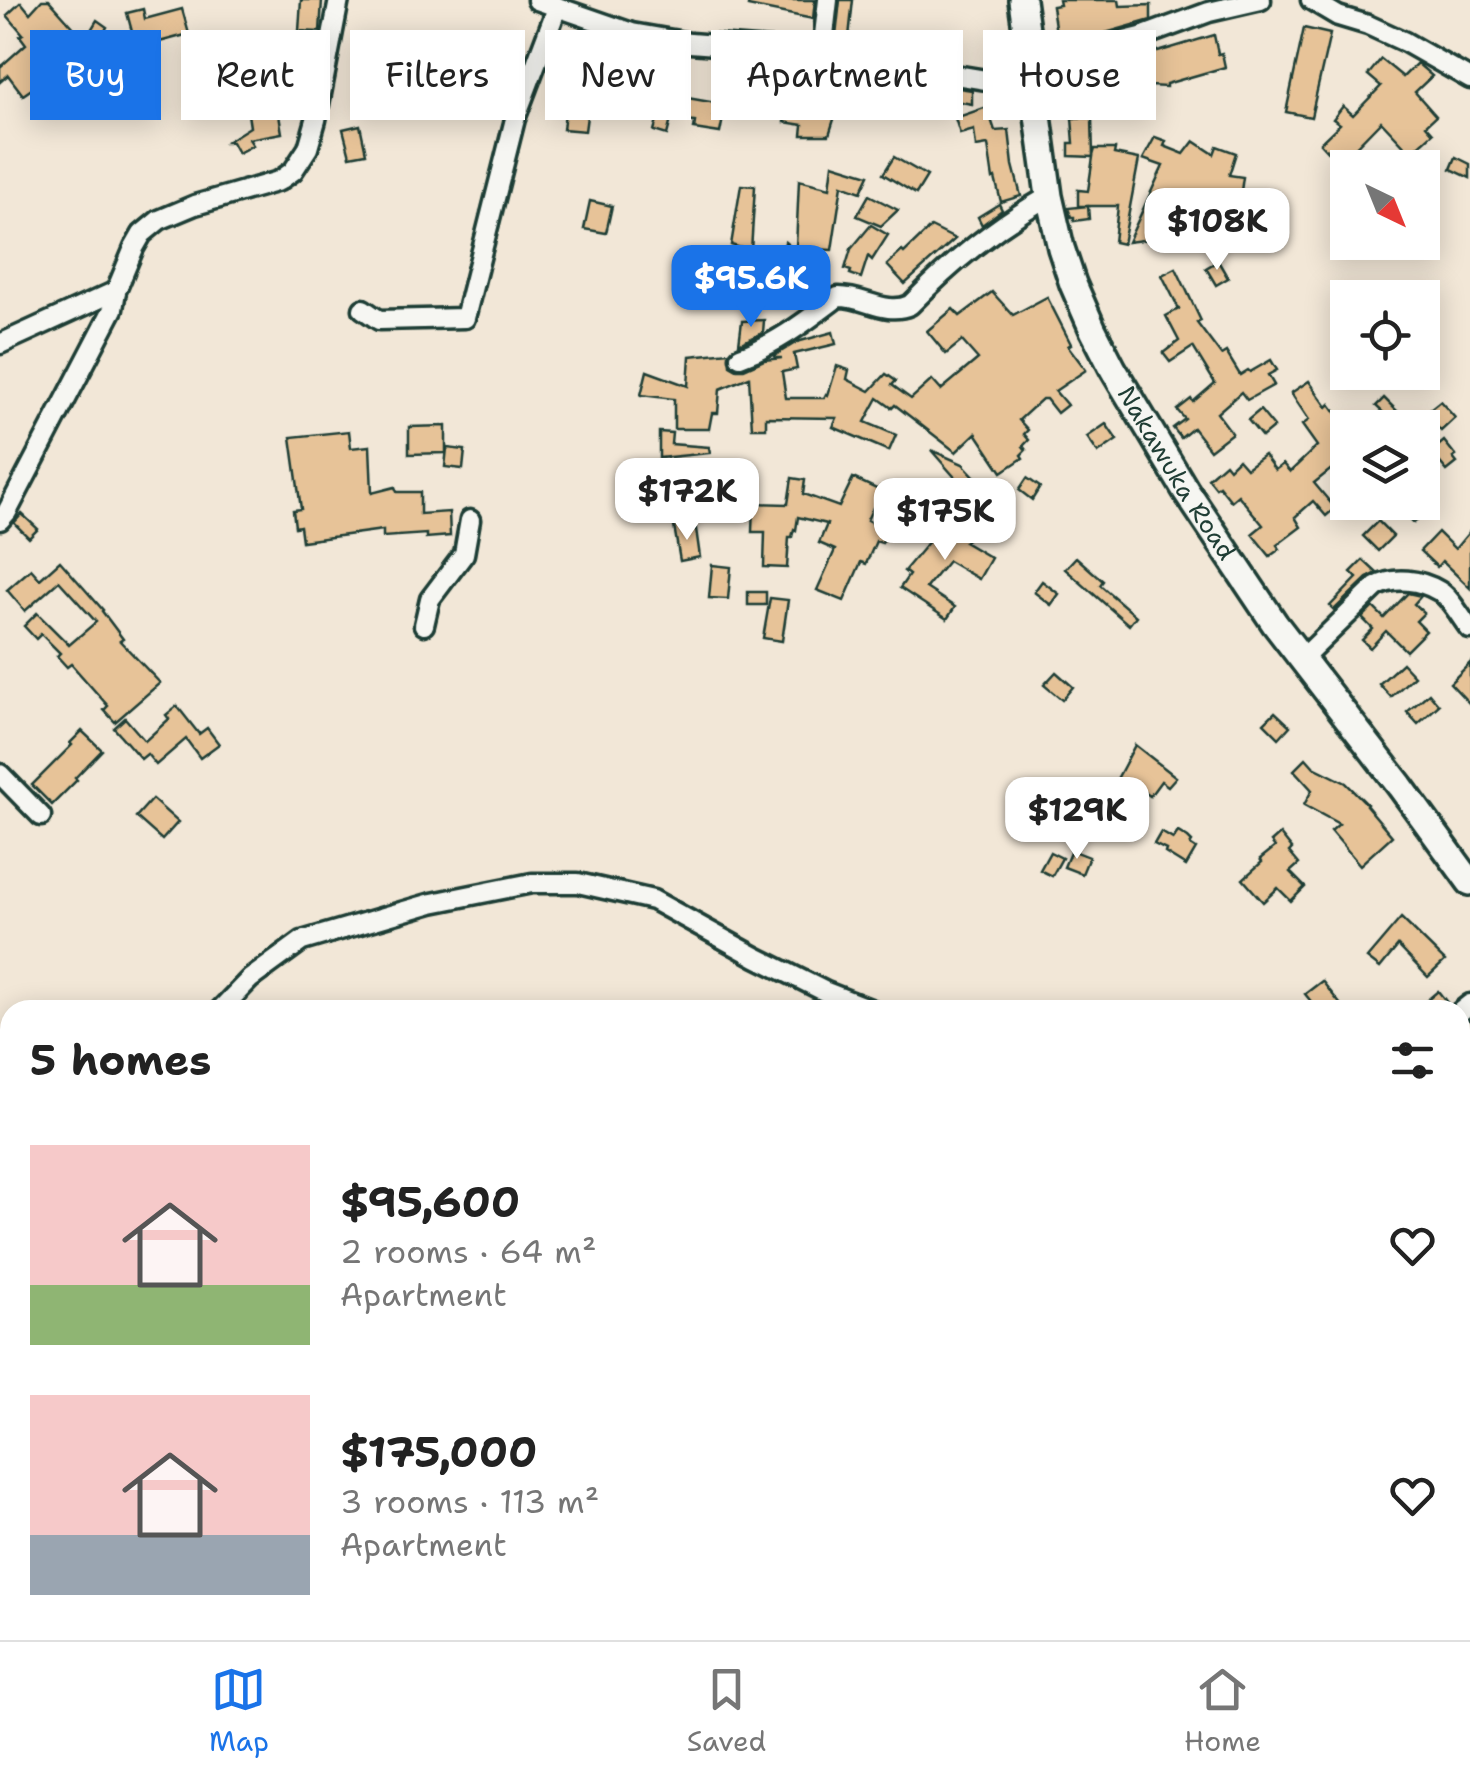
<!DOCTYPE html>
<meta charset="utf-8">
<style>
:root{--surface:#fff;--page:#f6f6f6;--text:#222;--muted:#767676;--line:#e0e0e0;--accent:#1a73e8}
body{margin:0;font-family:"Shantell Sans",sans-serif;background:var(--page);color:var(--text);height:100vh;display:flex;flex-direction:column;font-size:38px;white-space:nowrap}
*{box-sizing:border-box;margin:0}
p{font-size:32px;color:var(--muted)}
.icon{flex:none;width:55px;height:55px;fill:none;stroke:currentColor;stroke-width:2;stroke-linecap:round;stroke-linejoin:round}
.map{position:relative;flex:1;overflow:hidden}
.side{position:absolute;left:0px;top:1000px;width:1470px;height:640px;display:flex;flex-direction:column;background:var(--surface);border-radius:30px 30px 0 0;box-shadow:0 5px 25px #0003}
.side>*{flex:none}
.top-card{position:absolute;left:30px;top:30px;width:1410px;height:90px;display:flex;gap:20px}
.needle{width:65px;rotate:137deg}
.buttons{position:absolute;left:1330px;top:150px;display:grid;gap:20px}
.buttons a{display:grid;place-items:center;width:110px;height:110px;border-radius:0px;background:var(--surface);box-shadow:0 5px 25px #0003;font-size:50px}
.price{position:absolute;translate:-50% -85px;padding:0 22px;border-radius:20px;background:#fff;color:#222;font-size:32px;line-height:65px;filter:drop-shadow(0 2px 5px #0008)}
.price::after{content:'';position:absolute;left:50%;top:60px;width:30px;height:22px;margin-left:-15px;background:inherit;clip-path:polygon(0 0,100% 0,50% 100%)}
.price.current{background:var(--accent);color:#fff}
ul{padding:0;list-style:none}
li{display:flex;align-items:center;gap:30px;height:250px;padding:0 30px}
li span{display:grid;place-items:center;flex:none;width:280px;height:200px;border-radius:0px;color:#555}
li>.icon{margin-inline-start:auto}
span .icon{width:120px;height:120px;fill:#fffc;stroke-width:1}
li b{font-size:42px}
h2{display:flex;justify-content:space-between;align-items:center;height:120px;padding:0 30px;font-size:42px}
.tag{padding:0 35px;border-radius:0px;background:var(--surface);box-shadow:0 5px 25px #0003;font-size:35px;line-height:90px}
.tag.current{background:var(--accent);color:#fff}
.tab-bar{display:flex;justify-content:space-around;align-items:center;height:140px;border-top:2px solid var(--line);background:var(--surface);font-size:28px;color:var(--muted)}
.tab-bar a{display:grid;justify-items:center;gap:5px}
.tab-bar .current{color:var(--accent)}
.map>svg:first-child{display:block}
</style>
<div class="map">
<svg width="1470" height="1640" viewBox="0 0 1470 1640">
<defs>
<pattern id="industrial-grid" width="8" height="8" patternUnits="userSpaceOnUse" patternTransform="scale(2.5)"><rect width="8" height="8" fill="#efdcc4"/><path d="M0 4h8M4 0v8" fill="none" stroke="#ccbea9"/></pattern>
</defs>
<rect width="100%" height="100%" fill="#f2e7d7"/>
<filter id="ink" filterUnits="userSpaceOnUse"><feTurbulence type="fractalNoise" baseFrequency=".01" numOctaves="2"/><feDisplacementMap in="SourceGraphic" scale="20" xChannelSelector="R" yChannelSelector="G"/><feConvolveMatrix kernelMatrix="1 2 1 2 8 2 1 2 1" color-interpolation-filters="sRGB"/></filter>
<g filter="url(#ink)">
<polygon fill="url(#industrial-grid)" points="3,1513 10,1523 10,1630 71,1630 83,1640 0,1640 0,1514"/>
<g fill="#e7c398" stroke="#1f3d34" stroke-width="2.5">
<polygon points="42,0 49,0 85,40 97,20 107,27 94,50 60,79 55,73 23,95 8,75 0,82 0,67 26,44 20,36 23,34 7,15 21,2 30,13"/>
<polygon points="301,0 322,0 320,32 299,31"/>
<polygon points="749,0 815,0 813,19 748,6"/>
<polygon points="840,0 853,0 849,37 836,36"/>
<polygon points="1059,0 1119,0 1120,6 1151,5 1151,20 1102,34 1057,40 1052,6 1060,5"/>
<polygon points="143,9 145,19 182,9 189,34 152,44 155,55 139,60 138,57 103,74 93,54 126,38 135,43 127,13"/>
<polygon points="1304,28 1330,34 1311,117 1286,112"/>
<polygon points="284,35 309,35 311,82 308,94 292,94 292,70 296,63 285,63"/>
<polygon points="1214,35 1218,54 1222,53 1225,67 1166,84 1166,87 1131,85 1130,56 1157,50 1158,52"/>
<polygon points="575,49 594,49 594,51 609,53 604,79 594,77 574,108 588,109 585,131 563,129 567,95 565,94 575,79"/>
<polygon points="424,51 466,56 464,76 476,77 474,95 419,88"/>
<polygon points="664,56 676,58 674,74 662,72"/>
<polygon points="1107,58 1110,72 1089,77 1086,61"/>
<polygon points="1381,59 1403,77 1417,63 1432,76 1415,92 1436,116 1426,125 1433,133 1411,153 1381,121 1339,164 1320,143 1340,124 1333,119 1343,106 1353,115 1381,86 1368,75"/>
<polygon points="926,83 972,90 972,104 933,97 924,117 889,101 893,86 924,93"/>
<polygon points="279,89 291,97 279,115 282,133 249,139 253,145 238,153 232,142 226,142 250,127 248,114 265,111"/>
<polygon points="682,97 716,103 713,116 723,118 720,133 694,129 695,122 678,120"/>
<polygon points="804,100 838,107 829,135 802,135 803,125 784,122 786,106 804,108"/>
<polygon points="987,107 995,131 1009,130 1013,165 1021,196 1001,202 995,178 993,179 988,145 976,147 974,130 960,134 955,118"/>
<polygon points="659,113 672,116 667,135 654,131"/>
<polygon points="1072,118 1092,118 1093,156 1095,149 1115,149 1114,154 1139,159 1123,244 1114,242 1118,206 1078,206 1078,190 1088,191 1093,157 1069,156 1069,143 1074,143"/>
<polygon points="360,125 366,153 350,156 343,129"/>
<polygon points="1155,137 1166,141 1164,146 1184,154 1194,141 1214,154 1217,146 1236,153 1229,175 1243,177 1236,226 1190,208 1189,210 1186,209 1178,232 1152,223 1158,238 1128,242 1163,166 1143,159"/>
<polygon points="894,157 927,176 916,194 883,174"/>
<polygon points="1456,157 1470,164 1470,178 1451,169"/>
<polygon points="833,164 869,175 861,192 842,185 832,250 796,248 799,180 830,188"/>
<polygon points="741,185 755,186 751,251 731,245"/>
<polygon points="869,195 898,210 881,226 857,216"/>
<polygon points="590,201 612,206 606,233 584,229"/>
<polygon points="999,204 1002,210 982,225 978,217"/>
<polygon points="1088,206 1089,219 1074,221 1074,217 1071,217 1068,208"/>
<polygon points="871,225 888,235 872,260 868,256 861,278 850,274 851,271 845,269 851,249"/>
<polygon points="931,227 955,239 905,284 887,265 902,251 904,253"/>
<polygon points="785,242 800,255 798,295 777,295 777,305 766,305 767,271 778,271 778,274"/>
<polygon points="710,250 706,293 684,293 685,264 688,264 688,251"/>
<polygon points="1218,261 1228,278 1216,285 1206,268"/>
<polygon points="1176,268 1201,321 1197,323 1221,355 1226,352 1240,375 1248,370 1250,372 1271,360 1277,370 1268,375 1274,385 1247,400 1241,392 1217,413 1232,433 1210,450 1193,428 1181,438 1173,428 1185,419 1177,410 1191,399 1193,402 1215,383 1193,347 1170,362 1163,353 1179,341 1166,316 1179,309 1162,275"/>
<polygon points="992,292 1013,315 1047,297 1071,344 1068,346 1086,370 1055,391 1067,405 1057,413 1046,399 1042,399 1019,420 1028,430 1024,434 1029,440 1023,446 1026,450 1021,455 1023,458 1002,472 976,433 956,452 895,405 892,408 878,398 865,422 896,435 889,451 833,427 837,418 766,417 766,428 752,428 749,377 720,389 718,413 712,413 709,429 674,429 674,399 641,395 647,371 688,386 690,356 729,352 730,365 737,369 744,369 764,360 782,358 775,358 774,356 797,342 833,332 836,344 794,354 797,369 782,372 786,398 824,398 826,394 828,395 837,366 849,370 847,379 870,391 886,374 896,381 892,385 911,399 932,380 941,390 978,359 962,341 946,354 927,331 953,309 960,316"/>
<polygon points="764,320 763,333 739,344 742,321"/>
<polygon points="1309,381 1327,407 1330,404 1348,429 1348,456 1314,483 1335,508 1326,516 1313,501 1295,517 1301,527 1277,545 1280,549 1270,556 1252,534 1263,525 1238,495 1231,501 1219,486 1216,488 1208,478 1225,463 1229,468 1238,459 1246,468 1264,455 1275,470 1283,464 1290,472 1317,446 1302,425 1309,420 1291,393"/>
<polygon points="1384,398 1400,414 1392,421 1376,406"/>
<polygon points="1440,401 1455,418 1441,431 1425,413"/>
<polygon points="1260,410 1274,427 1262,437 1248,420"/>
<polygon points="1106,424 1117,440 1098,453 1087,437"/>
<polygon points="446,426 446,453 409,454 409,427"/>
<polygon points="349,431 351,448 370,446 372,493 395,487 397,492 420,492 420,514 449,512 450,536 426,538 426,534 383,537 383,530 302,541 300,526 295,527 293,510 301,509 291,437"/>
<polygon points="659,432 672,433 671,444 709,447 710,453 659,458"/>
<polygon points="1444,441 1456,456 1453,458 1457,463 1447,471 1431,452"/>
<polygon points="447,448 465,450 463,469 445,467"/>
<polygon points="931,450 963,464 975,477 973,480 982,490 974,499"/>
<polygon points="792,478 805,480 803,494 839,507 853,478 881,491 867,520 888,531 882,543 876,541 866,564 861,562 844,601 817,590 835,550 819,543 827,524 798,517 796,530 794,529 792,537 789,537 787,568 764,567 765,532 752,532 753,503 788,504"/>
<polygon points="1027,478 1040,487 1032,500 1019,490"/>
<polygon points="1395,502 1436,502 1414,523"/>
<polygon points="973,511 984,523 964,542 991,558 979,579 948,561 926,588 955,607 947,619 900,588 909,575 904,571 941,527 947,533"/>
<polygon points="22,514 38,529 29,538 14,523"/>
<polygon points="1378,521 1393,536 1378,551 1363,536"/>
<polygon points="686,524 687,530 696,529 700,557 680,561 674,526"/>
<polygon points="1470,531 1470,588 1442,561 1437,567 1420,551 1438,532 1455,549"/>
<polygon points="1076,557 1103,581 1100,585 1136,616 1129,625 1065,569"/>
<polygon points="1363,560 1377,573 1367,578 1334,610 1330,606 1357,578 1351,572"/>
<polygon points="60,561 103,610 102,611 123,639 120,641 160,683 115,722 104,710 108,706 71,664 67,667 57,656 60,653 41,634 36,639 24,626 37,613 69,645 96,622 59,581 25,611 7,590 31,569 40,579"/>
<polygon points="712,565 731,567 728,599 709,598"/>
<polygon points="1042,581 1059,594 1051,605 1034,592"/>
<rect x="748" y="592" width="18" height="13"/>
<polygon points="1408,593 1421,596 1414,604 1424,613 1416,621 1426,631 1406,651 1386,631 1370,648 1362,640 1373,629 1362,618 1373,607 1384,618"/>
<polygon points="770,598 788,600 782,641 763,638"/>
<polygon points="1402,663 1414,676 1391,697 1379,684"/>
<polygon points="1470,663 1470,704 1450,683"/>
<polygon points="1056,672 1073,687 1062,700 1044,685"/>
<polygon points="1429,693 1439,705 1418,724 1407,712"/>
<polygon points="177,706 199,734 207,728 219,744 200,758 186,739 156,765 147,754 141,759 114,728 125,718 145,741 169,719 166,715"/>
<polygon points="1275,712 1290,726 1279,738 1264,723"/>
<polygon points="82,731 102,750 75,778 77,780 52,805 32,785 72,745 70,743"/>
<polygon points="1135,745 1176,777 1168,786 1161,781 1150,796 1130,782 1128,786 1117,779"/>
<polygon points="1306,758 1314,767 1346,783 1367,804 1366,805 1392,836 1360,865 1331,831 1339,824 1304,805 1312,790 1294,770"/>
<polygon points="152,799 178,822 162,840 136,817"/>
<polygon points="1161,832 1173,839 1178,832 1188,838 1192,842 1190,845 1196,849 1186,866 1165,853 1166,850 1154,844"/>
<polygon points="1280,834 1292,849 1289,852 1299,864 1290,872 1305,887 1291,901 1278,888 1263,902 1243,879 1262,862 1260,859 1275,847 1271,842"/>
<polygon points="1071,850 1089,857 1082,874 1064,867"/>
<polygon points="1050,852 1062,858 1052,876 1040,870"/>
<polygon points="1401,918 1445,961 1428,977 1398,946 1380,968 1367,958"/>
<polygon points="1322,981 1341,1005 1335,1010 1318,1010 1305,994"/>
<polygon points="1438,991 1449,1005 1442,1010 1431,1010 1425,1002"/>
</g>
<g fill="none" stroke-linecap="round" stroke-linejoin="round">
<defs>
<g id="minor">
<polyline points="537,0 632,33 690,43 822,53 1034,88"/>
<polyline points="1311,0 1338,16 1368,25 1405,42 1470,79"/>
<polyline points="822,53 828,0"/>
<polyline points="1030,56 1104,46 1141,37 1209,12 1261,0"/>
<polyline points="363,309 379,320 465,318 515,119 557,8"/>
<polyline points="0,344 116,291"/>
<path d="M 740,357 C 777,344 806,321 838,297 C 864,296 885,316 910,305 C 953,261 995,227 1049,196"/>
<polyline points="0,520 7,512 113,309 116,291 134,248 142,234 159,220 195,205 279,181 293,171 308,148 316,120 339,0"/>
<polyline points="424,625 430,599 464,554 470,520"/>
<path d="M 1301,660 L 1376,587 C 1394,576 1421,580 1439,591 C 1451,598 1461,618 1470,629"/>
<polyline points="0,774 41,816"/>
<polyline points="220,1010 250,979 302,941 432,903 532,883 578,883 653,900 756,957 826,992 872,1010"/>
<polyline points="1460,1012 1470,1004"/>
<polyline points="1460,1263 1470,1262"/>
<polyline points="175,1630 182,1640"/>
<polyline points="361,1630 366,1640"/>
<polyline points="610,1630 614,1640"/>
<polyline points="139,1640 155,1630"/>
<polyline points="979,1640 983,1630"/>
<polyline points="1261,1640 1262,1630"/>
</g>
<g id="secondary">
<path id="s1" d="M 1022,0 L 1049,196 L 1061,248 L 1073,284 L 1093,330 L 1113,369 L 1186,491 L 1275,624 L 1400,786 L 1470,882"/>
</g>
</defs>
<use href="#minor" stroke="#1f3d34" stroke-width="25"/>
<use href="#secondary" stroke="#1f3d34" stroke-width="32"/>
<use href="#minor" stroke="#f6f6f2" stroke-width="18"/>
<use href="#secondary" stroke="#f6f6f2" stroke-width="25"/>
</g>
</g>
<g text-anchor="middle" stroke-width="8" stroke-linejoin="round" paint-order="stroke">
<g font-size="25" fill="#1f3d34" stroke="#f6f6f2">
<text dy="9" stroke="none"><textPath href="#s1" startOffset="505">Nakawuka Road</textPath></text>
</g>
</g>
</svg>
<div class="buttons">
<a><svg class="needle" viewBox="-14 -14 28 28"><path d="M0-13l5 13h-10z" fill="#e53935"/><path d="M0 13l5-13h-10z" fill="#767676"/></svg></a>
<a><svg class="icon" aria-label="locate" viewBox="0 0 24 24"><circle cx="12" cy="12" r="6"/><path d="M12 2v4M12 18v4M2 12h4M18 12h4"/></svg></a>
<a><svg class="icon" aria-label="layers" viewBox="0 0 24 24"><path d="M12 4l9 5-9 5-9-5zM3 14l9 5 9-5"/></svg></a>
</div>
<b class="price" style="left:1217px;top:273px">$108K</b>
<b class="price current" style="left:751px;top:330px">$95.6K</b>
<b class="price" style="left:687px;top:543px">$172K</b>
<b class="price" style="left:945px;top:563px">$175K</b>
<b class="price" style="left:1077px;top:862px">$129K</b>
<div class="top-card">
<a class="tag current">Buy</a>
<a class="tag">Rent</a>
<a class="tag">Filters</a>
<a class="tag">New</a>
<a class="tag">Apartment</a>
<a class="tag">House</a>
</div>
<section class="side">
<h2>5 homes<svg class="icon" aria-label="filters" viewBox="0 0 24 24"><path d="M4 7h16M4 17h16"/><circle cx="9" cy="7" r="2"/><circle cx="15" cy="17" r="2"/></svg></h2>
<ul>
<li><span style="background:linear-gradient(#f6c9c9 70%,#8fb573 0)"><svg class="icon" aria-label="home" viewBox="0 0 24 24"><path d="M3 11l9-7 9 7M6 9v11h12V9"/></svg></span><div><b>$95,600</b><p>2 rooms · 64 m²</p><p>Apartment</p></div><svg class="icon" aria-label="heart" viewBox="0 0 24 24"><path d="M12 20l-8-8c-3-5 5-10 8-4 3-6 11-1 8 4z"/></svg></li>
<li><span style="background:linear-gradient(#f6c9c9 70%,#9aa5b1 0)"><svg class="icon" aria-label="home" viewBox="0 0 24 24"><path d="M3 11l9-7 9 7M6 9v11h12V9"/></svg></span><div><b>$175,000</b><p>3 rooms · 113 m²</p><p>Apartment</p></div><svg class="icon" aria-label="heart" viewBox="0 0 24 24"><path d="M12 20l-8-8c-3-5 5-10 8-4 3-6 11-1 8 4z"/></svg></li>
</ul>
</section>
</div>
<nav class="tab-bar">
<a class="current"><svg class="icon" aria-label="map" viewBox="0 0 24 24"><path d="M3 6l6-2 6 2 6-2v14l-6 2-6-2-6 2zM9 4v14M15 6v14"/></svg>Map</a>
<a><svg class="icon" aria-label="saved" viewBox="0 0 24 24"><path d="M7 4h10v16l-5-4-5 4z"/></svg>Saved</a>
<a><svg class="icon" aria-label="home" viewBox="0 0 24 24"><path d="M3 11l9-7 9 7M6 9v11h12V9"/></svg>Home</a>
</nav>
